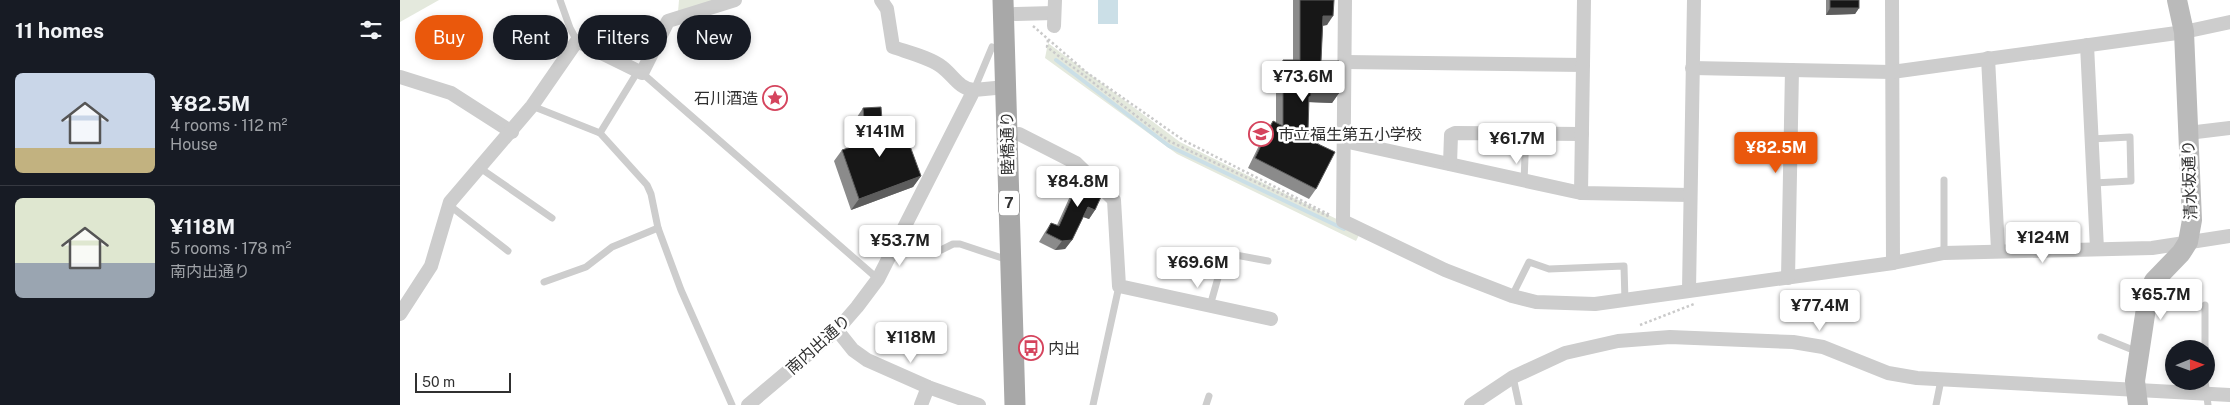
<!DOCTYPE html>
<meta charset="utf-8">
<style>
:root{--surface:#171b24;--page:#242831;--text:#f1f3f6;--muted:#9ea1a6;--line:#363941;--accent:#ea580c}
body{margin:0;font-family:"Public Sans","Noto Sans JP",sans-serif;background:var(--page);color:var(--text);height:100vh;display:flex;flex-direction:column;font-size:19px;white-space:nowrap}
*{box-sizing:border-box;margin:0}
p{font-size:16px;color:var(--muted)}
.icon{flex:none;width:28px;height:28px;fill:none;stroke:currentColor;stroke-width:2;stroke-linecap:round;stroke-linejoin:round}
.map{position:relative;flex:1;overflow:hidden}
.panel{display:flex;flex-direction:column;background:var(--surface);width:400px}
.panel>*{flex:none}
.top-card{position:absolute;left:15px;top:15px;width:475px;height:45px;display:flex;gap:10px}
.needle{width:32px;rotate:89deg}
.fabs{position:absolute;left:1765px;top:340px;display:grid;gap:10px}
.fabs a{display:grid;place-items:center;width:50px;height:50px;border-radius:50%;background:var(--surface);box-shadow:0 2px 8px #0003;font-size:25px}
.scale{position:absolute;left:15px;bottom:12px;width:96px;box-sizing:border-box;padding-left:5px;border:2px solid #303030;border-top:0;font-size:14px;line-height:18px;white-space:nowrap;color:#303030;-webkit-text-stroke:4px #fff;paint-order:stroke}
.price{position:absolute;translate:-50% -42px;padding:0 11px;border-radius:5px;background:#fff;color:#222;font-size:16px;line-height:32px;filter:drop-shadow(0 1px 2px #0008)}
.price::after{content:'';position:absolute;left:50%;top:30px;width:15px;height:11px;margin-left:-8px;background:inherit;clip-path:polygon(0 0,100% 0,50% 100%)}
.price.active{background:var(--accent);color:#fff}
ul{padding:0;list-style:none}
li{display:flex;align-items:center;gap:15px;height:125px;padding:0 15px}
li+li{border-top:1px solid var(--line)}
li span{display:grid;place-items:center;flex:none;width:140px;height:100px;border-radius:8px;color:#555}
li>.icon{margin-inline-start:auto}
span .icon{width:60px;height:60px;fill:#fffc;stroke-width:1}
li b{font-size:21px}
h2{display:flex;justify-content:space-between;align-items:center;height:60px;padding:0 15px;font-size:21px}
.tag{padding:0 18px;border-radius:22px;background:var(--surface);box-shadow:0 2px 8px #0003;font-size:18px;line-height:45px}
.tag.active{background:var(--accent);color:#fff}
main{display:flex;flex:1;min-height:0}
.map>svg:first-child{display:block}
</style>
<main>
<section class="panel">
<h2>11 homes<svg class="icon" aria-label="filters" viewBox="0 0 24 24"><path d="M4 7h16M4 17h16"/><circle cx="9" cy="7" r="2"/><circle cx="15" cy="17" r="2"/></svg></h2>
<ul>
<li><span style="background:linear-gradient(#c9d6e8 75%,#c2b280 0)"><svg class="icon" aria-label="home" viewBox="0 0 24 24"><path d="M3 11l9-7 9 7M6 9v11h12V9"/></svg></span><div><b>¥82.5M</b><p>4 rooms · 112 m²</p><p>House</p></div></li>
<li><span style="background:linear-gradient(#dfe7d0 65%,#9aa5b1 0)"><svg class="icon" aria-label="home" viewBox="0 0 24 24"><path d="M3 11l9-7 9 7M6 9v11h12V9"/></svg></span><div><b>¥118M</b><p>5 rooms · 178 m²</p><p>南内出通り</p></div></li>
</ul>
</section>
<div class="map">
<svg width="1830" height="405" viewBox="0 0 1830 405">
<rect width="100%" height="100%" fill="#fff"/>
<g fill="#e4e9dd">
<polygon points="0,0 39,0 0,22"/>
<polygon points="279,0 317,0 278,12"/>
<polygon points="648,43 780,142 961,231 956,241 777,154 645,58"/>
</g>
<rect fill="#cbdfe7" x="698" y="0" width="20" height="24"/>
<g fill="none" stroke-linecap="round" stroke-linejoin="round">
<polyline stroke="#cbdfe7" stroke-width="4" points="656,60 769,146 944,229"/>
<g stroke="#cacaca" stroke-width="2.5" stroke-dasharray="2.5 2.5" stroke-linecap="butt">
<polyline points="633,26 686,72 783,140 930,215"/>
<polyline points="648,40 647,47 769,141 930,217"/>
<polyline points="1240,325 1294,304"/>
</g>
<g stroke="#cdcdcd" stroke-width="7">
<polyline points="160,0 170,28 177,41"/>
<polyline points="242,73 478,279"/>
<polyline points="574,90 592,47"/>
<polyline points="132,106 200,133 247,185 251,194 258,228"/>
<polyline points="200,133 238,71"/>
<polyline points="1691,139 1730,137 1731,181 1694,183"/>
<polyline points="80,168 152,218"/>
<polyline points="1124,181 1126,133"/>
<polyline points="49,205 108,251"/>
<polyline points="501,235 541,250 553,244 560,244 608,260"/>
<polyline points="1544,253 1544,180"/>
<polyline points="144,282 186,267 212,247 258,228 281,290 332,405"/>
<polyline points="1112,296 1129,262 1149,269 1224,266 1225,301"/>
<polyline points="1805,305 1805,349"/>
<polyline points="810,306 825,253 868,261"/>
<polyline points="1701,337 1738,352"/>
<polyline points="1113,377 1119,405"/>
<polyline points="1805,381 1808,405"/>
<polyline points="693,405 719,286"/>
<polyline points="806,405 809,396"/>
<polyline points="1536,405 1541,380"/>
</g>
<g stroke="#cdcdcd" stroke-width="14">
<path d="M 481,0 L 487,9 L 493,47 C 507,52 531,58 542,67 C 553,75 559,89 574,90"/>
<polyline points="945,0 943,221 1045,270 1112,296 1136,302 1195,304 1493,263 1544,253 1752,248 1830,236"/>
<polyline points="1492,0 1493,263"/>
<polyline points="615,14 654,13"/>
<polyline points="654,26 655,0"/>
<polyline points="1687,45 1697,249"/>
<polyline points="1588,58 1598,250"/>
<polyline points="945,62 1183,65"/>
<polyline points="1292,68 1492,72 1784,32 1830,22"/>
<polyline points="0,77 51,93 112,132"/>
<polyline points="1788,133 1830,128"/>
<polyline points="619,134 676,163 714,200 719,286 871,319"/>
<polyline points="944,141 1181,193 1290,195"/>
<polyline points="1050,164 1051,135 1055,133 1182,134"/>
<polyline points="1181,193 1184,0"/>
<polyline points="1388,278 1392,70"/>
<polyline points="1289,290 1294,0"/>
<polyline points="0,314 31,266 50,202 132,106 177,41 242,73 268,21 335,0"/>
<polyline points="437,330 453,350 467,360 528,387 579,405"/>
<polyline points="348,405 437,330 457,307 478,279 574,90 606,87"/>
<polyline points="521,405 528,387"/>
<polyline points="1071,405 1113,377 1165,353 1218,341 1270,337 1393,342 1423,347 1488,373 1517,378 1830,395"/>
</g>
<polyline stroke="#bababa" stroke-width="20" points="1738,405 1735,381 1748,295 1754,281 1781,253 1788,242 1792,220 1784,32 1777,0"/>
<polyline stroke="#a8a8a8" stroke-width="21" points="603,0 615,405"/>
</g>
<g fill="#8b8b8b">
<polygon points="893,0 934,0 927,25 923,26 921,61 939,93 932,103 908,102 908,131 918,144 916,189 909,199 848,168 866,131 873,121 876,122 876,70 883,60 893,60"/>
<polygon points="1426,0 1459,0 1459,8 1455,14 1426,15"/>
<polygon points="463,108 483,133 521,176 513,187 451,210 434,161 442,150 457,145 455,120"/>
<polygon points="682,174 695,210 689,219 683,217 672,240 665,249 655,250 639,242 645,232 651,223 657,225 676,183"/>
</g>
<g fill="#5d5d5d">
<polygon points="1430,8 1459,8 1455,14 1426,15"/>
<polygon points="923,16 933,16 927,25 917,26"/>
<polygon points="911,92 939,93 932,103 907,102 904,106"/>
<polygon points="521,176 513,187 451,210 459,199"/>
<polygon points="688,207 695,210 689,219 681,216"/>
<polygon points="672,240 665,249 655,250 662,241"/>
</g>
<g fill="#171717" stroke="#5d5d5d">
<polygon points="900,0 934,0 933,16 923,16 921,61 939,61 939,93 911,92 911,96 909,97 908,131 921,137 918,144 935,152 916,189 855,158 873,121 883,126 883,60 900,60"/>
<rect x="1430" y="0" width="29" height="8"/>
<polygon points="481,107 483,133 493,130 510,146 521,176 459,199 442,150 466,142 463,108"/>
<polygon points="682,174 698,181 705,188 695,210 688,207 672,240 662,241 646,233 651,223 659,226"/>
</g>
<defs>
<symbol id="sight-ring" viewBox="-11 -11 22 22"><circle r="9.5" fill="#fff" stroke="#d5445d" stroke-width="1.5"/><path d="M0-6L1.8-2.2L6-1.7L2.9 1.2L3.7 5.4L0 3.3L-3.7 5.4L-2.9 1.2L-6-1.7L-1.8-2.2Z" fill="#d5445d"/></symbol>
<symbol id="school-ring" viewBox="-11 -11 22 22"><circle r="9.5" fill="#fff" stroke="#d5445d" stroke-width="1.5"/><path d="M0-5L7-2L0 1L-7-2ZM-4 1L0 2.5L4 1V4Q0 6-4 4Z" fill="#d5445d"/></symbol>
<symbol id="bus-ring" viewBox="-11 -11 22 22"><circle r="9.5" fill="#fff" stroke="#d5445d" stroke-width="1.5"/><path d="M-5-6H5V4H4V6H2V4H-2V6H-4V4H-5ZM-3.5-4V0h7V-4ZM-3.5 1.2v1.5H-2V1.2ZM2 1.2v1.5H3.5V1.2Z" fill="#d5445d"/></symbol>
</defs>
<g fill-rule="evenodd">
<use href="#sight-ring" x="361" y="84" width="28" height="28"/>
<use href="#school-ring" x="847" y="120" width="28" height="28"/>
<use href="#bus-ring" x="617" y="334" width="28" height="28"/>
</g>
<g text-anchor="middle" stroke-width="5" stroke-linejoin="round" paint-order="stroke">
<rect fill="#fff" stroke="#6e6e6e" stroke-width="1" x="599" y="190.5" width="20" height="25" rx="4"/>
<g font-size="15" font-weight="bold" fill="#303030">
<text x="609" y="208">7</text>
</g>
<g font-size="16" fill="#303030" stroke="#fff" text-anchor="start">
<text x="358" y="104" text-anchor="end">石川酒造</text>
<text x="878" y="140">市立福生第五小学校</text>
<text x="648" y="354">内出</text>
</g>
<g font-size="16" fill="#303030" stroke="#fff">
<text transform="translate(607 143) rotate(-91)" y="6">睦橋通り</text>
<text transform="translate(1789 180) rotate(-92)" y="6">清水坂通り</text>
<text transform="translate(418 344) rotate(-42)" y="6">南内出通り</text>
</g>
</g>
</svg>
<div class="fabs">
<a><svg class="needle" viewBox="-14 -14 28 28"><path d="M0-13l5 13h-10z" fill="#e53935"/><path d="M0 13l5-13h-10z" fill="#9ea1a6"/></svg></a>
</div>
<div class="scale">50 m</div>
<b class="price" style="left:903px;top:103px">¥73.6M</b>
<b class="price" style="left:480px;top:158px">¥141M</b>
<b class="price" style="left:1117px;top:165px">¥61.7M</b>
<b class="price active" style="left:1376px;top:174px">¥82.5M</b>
<b class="price" style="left:678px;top:208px">¥84.8M</b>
<b class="price" style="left:1643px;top:264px">¥124M</b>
<b class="price" style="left:500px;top:267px">¥53.7M</b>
<b class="price" style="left:798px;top:289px">¥69.6M</b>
<b class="price" style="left:1761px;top:321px">¥65.7M</b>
<b class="price" style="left:1420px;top:332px">¥77.4M</b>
<b class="price" style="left:511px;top:364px">¥118M</b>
<div class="top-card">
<a class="tag active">Buy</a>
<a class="tag">Rent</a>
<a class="tag">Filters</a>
<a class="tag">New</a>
</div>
</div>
</main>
